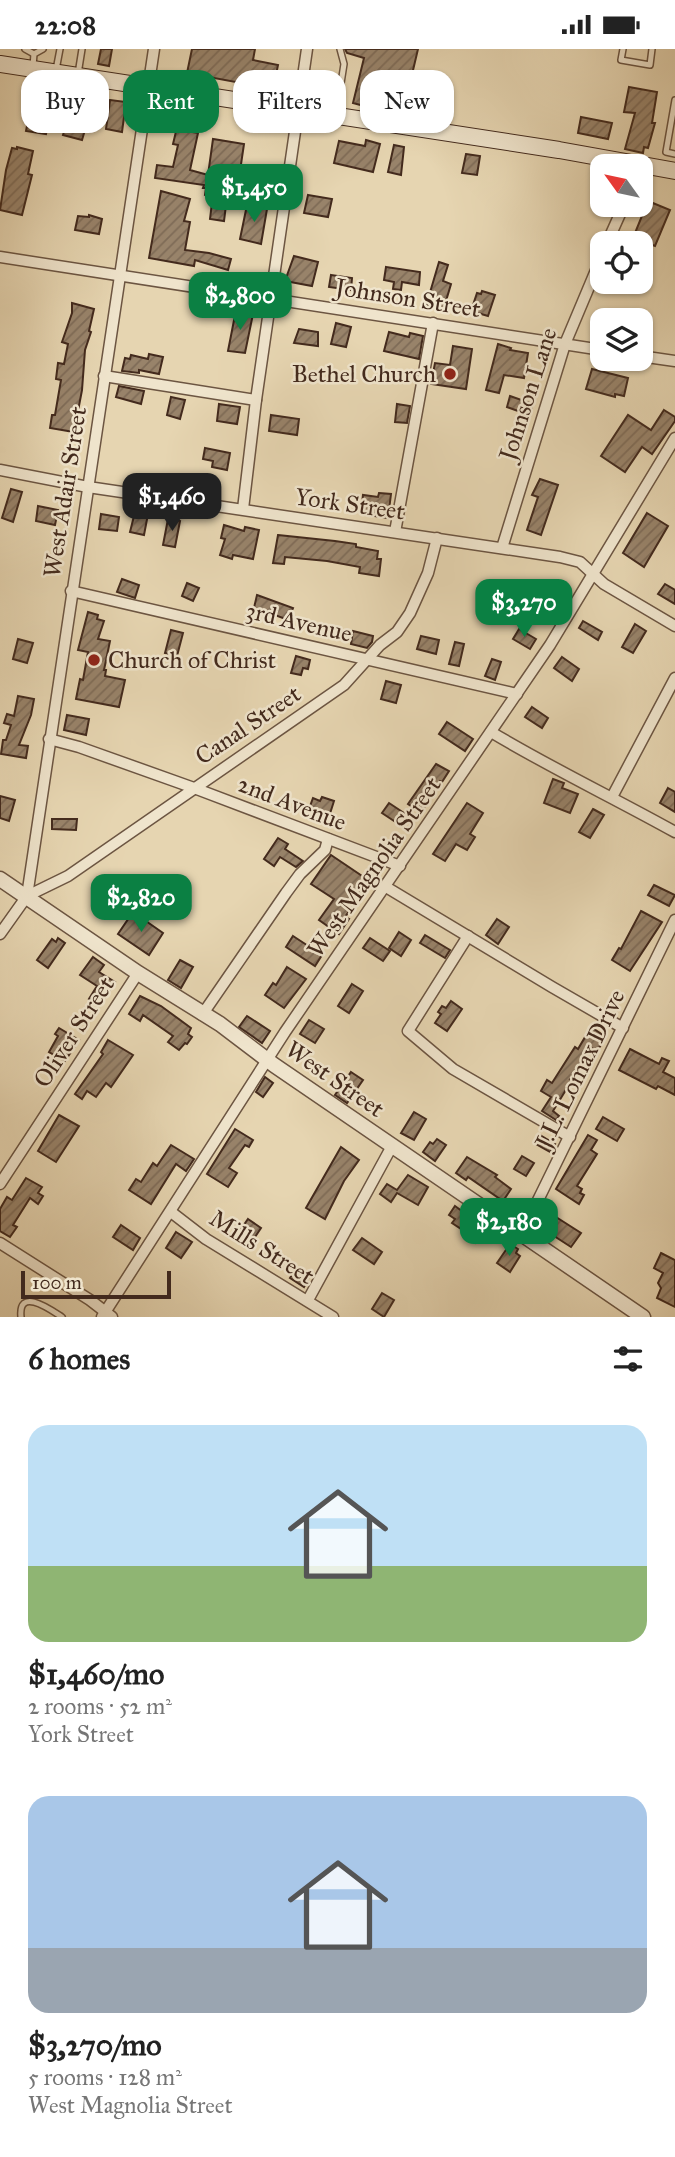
<!DOCTYPE html>
<meta charset="utf-8">
<style>
:root{--surface:#fff;--page:#f6f6f6;--text:#222;--muted:#767676;--accent:#0b8043}
body{margin:0;font-family:"IM FELL Great Primer",serif;background:var(--page);color:var(--text);height:100vh;display:flex;flex-direction:column;font-size:26px;white-space:nowrap}
*{box-sizing:border-box;margin:0}
p{font-size:23px;color:var(--muted)}
.icon{flex:none;width:38px;height:38px;fill:none;stroke:currentColor;stroke-width:2;stroke-linecap:round;stroke-linejoin:round}
.map{position:relative;height:1268px;overflow:hidden}
.side{display:flex;flex-direction:column;background:var(--surface);flex:1}
.side>*{flex:none}
.guide{position:absolute;left:21px;top:21px;width:634px;height:63px;display:flex;gap:14px}
.needle{width:46px;rotate:303deg}
.fabs{position:absolute;left:590px;top:105px;display:grid;gap:14px}
.fabs a{display:grid;place-items:center;width:63px;height:63px;border-radius:14px;background:var(--surface);box-shadow:0 2px 5px #0004;font-size:35px}
.scale{position:absolute;left:21px;bottom:18px;width:150px;box-sizing:border-box;padding-left:7px;border:4px solid #432a1d;border-top:0;font-size:19px;line-height:24px;white-space:nowrap;color:#432a1d;-webkit-text-stroke:5px #efe4cc;paint-order:stroke}
.price{position:absolute;translate:-50% -60px;padding:0 16px;border-radius:14px;background:var(--accent);color:#fff;font-size:23px;line-height:46px;filter:drop-shadow(0 2px 4px #0008)}
.price::after{content:'';position:absolute;left:50%;top:42px;width:21px;height:16px;margin-left:-10px;background:inherit;clip-path:polygon(0 0,100% 0,50% 100%)}
.price.current{background:#222;color:#fff}
ul{padding:0;list-style:none}
li{display:grid;align-content:center;gap:14px;height:371px;padding:0 28px}
li span{display:grid;place-items:center;height:217px;border-radius:21px;color:#555}
li>.icon{margin-inline-start:auto}
span .icon{width:126px;height:126px;fill:#fffc;stroke-width:1}
li b{font-size:30px}
h2{display:flex;justify-content:space-between;align-items:center;height:84px;padding:0 28px;font-size:30px}
.chip{padding:0 24px;border-radius:21px;background:var(--surface);box-shadow:0 2px 5px #0004;font-size:24px;line-height:63px}
.chip.current{background:var(--accent);color:#fff}
.status{display:flex;justify-content:space-between;align-items:center;height:49px;padding:0 35px;background:var(--surface);direction:ltr}
.status svg{height:19px;fill:currentColor}
.map>svg:first-child{display:block}
</style>
<div class="status"><b>22:08</b><svg viewBox="0 0 49 12"><path d="M0 12V9h3v3zM5 12V6h3v6zM10 12V3h3v9zM15 12V0h3v12zM26 1h20v11H26zM47 4h2v5h-2z"/></svg></div>
<div class="map">
<svg width="675" height="1268" viewBox="0 0 675 1268">
<defs>
<pattern id="building-hatch" width="6" height="6" patternUnits="userSpaceOnUse" patternTransform="scale(1.75)"><rect width="6" height="6" fill="#98836a"/><path d="M-1 1l2-2M0 6l6-6M5 7l2-2" fill="none" stroke="#7e6b57"/></pattern>
</defs>
<rect width="100%" height="100%" fill="#e6d5b1"/>
<filter id="stains"><feTurbulence type="fractalNoise" baseFrequency=".00286" numOctaves="4"/><feColorMatrix values="0 0 0 0 .2 0 0 0 0 .09 0 0 0 0 .02 0 0 0 .5 -.17"/></filter>
<radialGradient id="worn" r=".72"><stop offset=".6" stop-color="#630" stop-opacity="0"/><stop offset="1" stop-color="#630" stop-opacity=".3"/></radialGradient>
<g fill="url(#building-hatch)" stroke="#432a1d" stroke-width="2">
<polygon points="101,0 112,0 109,17 98,15"/>
<polygon points="192,0 255,0 253,11 278,16 273,40 187,24"/>
<polygon points="345,0 418,0 410,34 417,35 407,61 380,54 379,61 353,54 364,9 347,4"/>
<polygon points="629,38 657,43 652,74 655,74 648,99 644,98 643,104 625,100 635,64 624,63"/>
<polygon points="110,51 126,53 122,83 106,80"/>
<polygon points="29,67 49,71 46,85 26,82"/>
<polygon points="581,68 612,74 608,90 578,84"/>
<polygon points="68,69 87,74 82,91 63,86"/>
<polygon points="179,70 188,72 186,82 198,84 190,121 208,126 213,90 244,95 239,129 216,126 212,147 205,146 206,139 203,139 204,136 155,129 157,116 173,118 178,96 173,95"/>
<polygon points="366,91 380,95 373,123 334,114 339,92 365,97"/>
<polygon points="394,96 404,98 401,126 388,123"/>
<polygon points="17,98 33,102 28,125 32,126 22,166 0,161 6,121 12,99 17,100"/>
<polygon points="466,105 480,107 477,126 462,124"/>
<polygon points="161,142 190,150 184,172 190,173 185,201 209,204 231,210 228,221 195,211 194,217 149,209"/>
<polygon points="213,146 227,148 224,172 210,170"/>
<polygon points="308,146 332,150 328,168 304,164"/>
<polygon points="648,152 670,161 655,197 633,189"/>
<polygon points="247,156 267,160 261,195 240,190"/>
<polygon points="89,166 102,170 99,185 75,181 78,167 89,168"/>
<polygon points="294,207 318,213 312,237 285,232"/>
<polygon points="439,213 448,216 443,232 451,235 443,262 426,257"/>
<polygon points="386,218 420,223 419,236 402,233 401,241 393,240 394,233 384,231"/>
<polygon points="331,226 352,229 351,241 329,238"/>
<polygon points="482,242 495,246 488,267 471,262 477,244 481,245"/>
<polygon points="72,254 94,260 89,282 91,283 85,301 82,341 74,383 50,379 52,366 55,366 61,331 56,330 58,314 64,315 68,295 62,293 72,264"/>
<polygon points="236,261 253,265 245,304 228,302"/>
<polygon points="336,274 351,278 346,298 331,295"/>
<polygon points="299,280 318,283 318,297 294,294"/>
<polygon points="389,283 409,288 410,284 423,287 419,310 384,302"/>
<polygon points="498,295 511,299 510,301 528,304 524,329 504,326 499,344 486,341"/>
<polygon points="453,297 472,300 466,340 431,335 435,314 450,316"/>
<polygon points="149,305 163,308 159,325 139,321 139,324 122,322 125,309 130,310 131,306 148,310"/>
<polygon points="592,320 628,329 624,347 615,345 615,348 586,340"/>
<polygon points="119,337 144,342 141,355 116,348"/>
<polygon points="510,347 533,355 529,366 507,358"/>
<polygon points="171,348 185,351 180,370 167,366"/>
<polygon points="219,355 240,358 237,375 217,372"/>
<polygon points="397,355 410,357 407,374 395,373"/>
<polygon points="664,361 675,368 675,372 652,405 642,398 625,423 601,407 628,366 651,381"/>
<polygon points="271,366 299,370 297,386 269,382"/>
<polygon points="205,399 230,404 227,421 212,418 213,412 203,410"/>
<polygon points="540,430 558,436 541,486 527,481 538,448 532,446"/>
<polygon points="11,440 22,443 13,473 2,469"/>
<polygon points="379,444 391,445 388,469 361,465 363,446 378,448"/>
<polygon points="38,457 58,461 55,476 36,472"/>
<polygon points="135,463 148,465 144,486 130,483"/>
<polygon points="647,464 668,477 644,518 623,504"/>
<polygon points="101,465 119,468 117,482 99,480"/>
<polygon points="168,470 180,472 175,498 163,496"/>
<polygon points="224,476 244,482 245,478 259,481 253,510 233,506 232,510 220,506 225,490 221,489"/>
<polygon points="278,486 335,492 356,495 356,498 378,502 377,510 381,510 379,527 359,524 360,518 327,512 285,508 284,515 273,514"/>
<polygon points="122,530 139,536 135,549 117,543"/>
<polygon points="187,534 199,539 193,552 182,547"/>
<polygon points="665,535 675,541 675,555 658,545"/>
<polygon points="257,546 293,559 288,571 262,561 261,565 253,563"/>
<polygon points="544,553 559,559 551,572 537,563"/>
<polygon points="88,563 98,566 97,570 104,572 98,590 110,592 104,621 106,621 105,627 125,631 119,658 76,650 80,630 83,631 88,603 78,601"/>
<polygon points="583,572 602,583 598,591 579,579"/>
<polygon points="635,575 646,582 633,604 622,598"/>
<polygon points="519,580 536,590 530,600 513,590"/>
<polygon points="171,581 183,584 177,607 165,604"/>
<polygon points="353,582 373,587 372,593 367,599 351,595"/>
<polygon points="421,587 439,591 436,605 417,600"/>
<polygon points="18,590 33,594 27,614 13,610"/>
<polygon points="455,593 464,595 459,617 449,615"/>
<polygon points="296,607 310,611 308,620 303,619 301,626 291,624"/>
<polygon points="562,608 579,620 572,632 554,619"/>
<polygon points="492,610 501,613 495,631 485,627"/>
<polygon points="386,632 401,636 396,654 381,650"/>
<polygon points="18,647 34,650 31,666 19,696 28,697 26,709 1,705 3,691 6,691 11,676 4,674 7,665 14,667"/>
<polygon points="532,658 548,669 542,679 525,668"/>
<polygon points="67,666 89,670 86,686 64,681"/>
<polygon points="447,673 473,690 465,702 439,685"/>
<polygon points="436,715 449,722 442,733 440,732 421,764 408,755"/>
<polygon points="553,730 564,734 562,739 578,745 570,764 544,754"/>
<polygon points="668,739 675,743 675,763 660,754"/>
<polygon points="0,747 15,751 9,772 0,769"/>
<polygon points="322,748 334,752 328,771 316,767 318,763 309,760 313,749 320,752"/>
<polygon points="389,754 407,766 400,776 382,764"/>
<polygon points="467,754 483,764 470,785 475,788 467,801 456,795 445,812 433,805"/>
<polygon points="593,760 604,766 590,789 579,783"/>
<polygon points="52,770 77,770 76,781 52,780"/>
<polygon points="278,789 288,795 285,800 303,812 296,818 280,808 274,817 264,810"/>
<polygon points="331,806 371,833 345,868 349,870 339,885 319,871 334,850 311,835"/>
<polygon points="654,836 675,846 669,857 648,846"/>
<polygon points="641,862 662,873 630,922 612,911 619,899 621,900"/>
<polygon points="133,863 163,884 149,906 118,885"/>
<polygon points="497,870 509,878 498,895 486,886"/>
<polygon points="399,883 411,891 401,907 389,899"/>
<polygon points="425,886 450,901 445,909 420,894"/>
<polygon points="293,887 322,906 315,917 286,898"/>
<polygon points="58,889 65,894 48,919 37,911 52,890 56,893"/>
<polygon points="370,889 390,902 383,912 363,899"/>
<polygon points="93,908 104,916 99,923 115,933 100,956 89,950 97,937 80,926"/>
<polygon points="180,911 193,918 181,939 168,931"/>
<polygon points="287,918 306,930 284,959 265,946 273,934 276,936"/>
<polygon points="352,935 363,942 349,964 338,957"/>
<polygon points="140,947 161,957 191,979 188,985 192,988 187,995 185,994 179,1001 168,993 173,987 143,966 140,972 129,965"/>
<polygon points="451,952 462,960 447,982 435,974 441,965 438,963 442,957 446,959"/>
<polygon points="247,967 270,982 262,994 239,978"/>
<polygon points="309,971 324,980 315,994 300,985"/>
<polygon points="591,978 606,988 597,1002 590,998 570,1030 572,1031 553,1062 559,1067 556,1071 542,1062 551,1048 541,1042 547,1031 552,1034 575,998 578,1000"/>
<polygon points="59,979 79,991 65,1012 49,1003 58,987 55,985"/>
<polygon points="108,991 133,1006 111,1038 106,1034 96,1048 87,1042 82,1050 75,1045 103,1005 101,1003"/>
<polygon points="630,1000 659,1015 662,1009 669,1012 663,1023 675,1029 675,1046 658,1037 656,1040 619,1021"/>
<polygon points="351,1023 363,1031 347,1054 335,1046"/>
<polygon points="265,1028 273,1034 263,1048 256,1043"/>
<polygon points="414,1063 426,1070 414,1091 401,1084"/>
<polygon points="59,1066 79,1077 56,1113 38,1102"/>
<polygon points="603,1068 624,1080 617,1092 596,1080"/>
<polygon points="235,1080 253,1091 249,1098 245,1096 229,1119 237,1124 228,1138 207,1125"/>
<polygon points="540,1086 555,1095 550,1103 534,1094"/>
<polygon points="588,1086 597,1091 591,1101 597,1105 577,1137 582,1140 580,1144 584,1146 579,1155 556,1140"/>
<polygon points="437,1090 446,1096 435,1112 423,1103 430,1093 433,1095"/>
<polygon points="171,1096 194,1110 186,1122 176,1115 151,1155 129,1141 136,1130 141,1133 153,1114 157,1117"/>
<polygon points="341,1098 359,1111 344,1132 325,1170 306,1159"/>
<polygon points="522,1107 534,1114 526,1127 514,1120"/>
<polygon points="467,1108 497,1126 495,1128 511,1140 503,1152 468,1128 466,1131 456,1124"/>
<polygon points="408,1126 428,1138 418,1156 397,1144 391,1153 380,1145 387,1135 397,1141"/>
<polygon points="26,1129 42,1138 38,1144 43,1147 38,1155 30,1149 13,1176 17,1178 10,1188 0,1182 0,1160 7,1148 12,1151"/>
<polygon points="455,1157 485,1179 475,1194 464,1187 467,1184 452,1174 455,1170 449,1166"/>
<polygon points="556,1168 581,1184 571,1198 551,1185 555,1179 550,1176"/>
<polygon points="248,1170 261,1179 253,1191 241,1180"/>
<polygon points="121,1176 140,1189 133,1201 113,1188"/>
<polygon points="176,1183 192,1193 181,1209 166,1199"/>
<polygon points="362,1189 382,1203 374,1215 353,1201"/>
<polygon points="510,1195 518,1200 516,1204 520,1207 510,1223 497,1214"/>
<polygon points="661,1204 675,1211 675,1258 657,1249 661,1239 658,1234 663,1224 654,1219"/>
<polygon points="296,1220 309,1228 304,1238 290,1229"/>
<polygon points="382,1244 394,1251 384,1268 372,1260"/>
</g>
<g fill="none" stroke-linecap="round" stroke-linejoin="round">
<defs>
<g id="service">
<polyline points="25,0 34,5"/>
<polyline points="623,0 621,11 650,16 652,0"/>
<polyline points="33,17 34,5 43,0"/>
<polyline points="56,21 60,0"/>
<polyline points="78,25 82,0"/>
<polyline points="675,51 666,103 675,105"/>
<polyline points="336,66 344,15 340,0"/>
<path d="M 21,1268 C 18,1237 51,1261 62,1268"/>
</g>
<g id="minor">
<polyline points="607,194 624,156"/>
<polyline points="0,208 602,301"/>
<polyline points="640,307 675,312"/>
<polyline points="104,327 256,351"/>
<polyline points="0,421 88,438 560,508 580,513 604,535 675,577"/>
<polyline points="243,460 256,351 307,0"/>
<polyline points="395,483 433,274"/>
<polyline points="502,499 565,295 602,207"/>
<polyline points="71,542 517,645"/>
<path d="M 491,683 C 551,719 614,749 675,783"/>
<polyline points="49,690 79,698 194,739 400,817"/>
<polyline points="612,748 675,629"/>
<polyline points="386,838 552,938 623,979"/>
<polyline points="27,847 68,827 344,636 380,596 397,583 410,564 428,524 437,489"/>
<polyline points="0,885 27,847 154,0"/>
<polyline points="468,887 408,982 453,1020 570,1088"/>
<polyline points="202,966 286,844 300,825 325,801 328,790"/>
<polyline points="0,1135 138,924"/>
<polyline points="171,1163 206,1190 333,1268"/>
<polyline points="521,1186 675,871"/>
<polyline points="0,1194 90,1251 112,1268"/>
<polyline points="308,1251 392,1097"/>
<polyline points="102,1268 285,983 550,596 675,389"/>
</g>
<polyline id="tertiary" points="0,830 138,924 220,975 274,1016 643,1268"/>
<polyline id="secondary" points="0,15 559,101 675,122"/>
</defs>
<use href="#service" stroke="#6c5542" stroke-width="8"/>
<use href="#minor" stroke="#6c5542" stroke-width="13"/>
<use href="#tertiary" stroke="#6c5542" stroke-width="17"/>
<use href="#secondary" stroke="#432a1d" stroke-width="18"/>
<use href="#service" stroke="#efe4cc" stroke-width="5"/>
<use href="#minor" stroke="#efe4cc" stroke-width="10"/>
<use href="#tertiary" stroke="#efe4cc" stroke-width="14"/>
<use href="#secondary" stroke="#efe4cc" stroke-width="16"/>
</g>
<g fill="#8f2418" stroke="#efe4cc" stroke-width="2.5">
<circle cx="450" cy="325" r="7"/>
<circle cx="94" cy="611" r="7"/>
</g>
<g text-anchor="middle" stroke-width="5" stroke-linejoin="round" paint-order="stroke">
<g font-size="24" fill="#432a1d" stroke="#efe4cc">
<text transform="translate(408 249) rotate(9)" y="8">Johnson Street</text>
<text transform="translate(528 345) rotate(-72)" y="8">Johnson Lane</text>
<text transform="translate(65 443) rotate(-81)" y="8">West Adair Street</text>
<text transform="translate(350 455) rotate(8)" y="8">York Street</text>
<text transform="translate(299 573) rotate(13)" y="8">3rd Avenue</text>
<text transform="translate(248 676) rotate(-34)" y="8">Canal Street</text>
<text transform="translate(292 754) rotate(21)" y="8">2nd Avenue</text>
<text transform="translate(374 818) rotate(-55)" y="8">West Magnolia Street</text>
<text transform="translate(74 983) rotate(-57)" y="8">Oliver Street</text>
<text transform="translate(580 1020) rotate(-64)" y="8">J.L. Lomax Drive</text>
<text transform="translate(335 1030) rotate(35)" y="8">West Street</text>
<text transform="translate(262 1198) rotate(32)" y="8">Mills Street</text>
</g>
<g font-size="24" fill="#432a1d" stroke="#efe4cc" text-anchor="end">
<text x="436" y="333">Bethel Church</text>
<text x="108" y="619" text-anchor="start">Church of Christ</text>
</g>
</g>
<rect width="100%" height="100%" filter="url(#stains)"/>
<rect width="100%" height="100%" fill="url(#worn)"/>
</svg>
<div class="fabs">
<a><svg class="needle" viewBox="-14 -14 28 28"><path d="M0-13l5 13h-10z" fill="#e53935"/><path d="M0 13l5-13h-10z" fill="#767676"/></svg></a>
<a><svg class="icon" aria-label="locate" viewBox="0 0 24 24"><circle cx="12" cy="12" r="6"/><path d="M12 2v4M12 18v4M2 12h4M18 12h4"/></svg></a>
<a><svg class="icon" aria-label="layers" viewBox="0 0 24 24"><path d="M12 4l9 5-9 5-9-5zM3 14l9 5 9-5"/></svg></a>
</div>
<div class="scale">100 m</div>
<b class="price" style="left:254px;top:175px">$1,450</b>
<b class="price" style="left:240px;top:283px">$2,800</b>
<b class="price current" style="left:172px;top:484px">$1,460</b>
<b class="price" style="left:524px;top:590px">$3,270</b>
<b class="price" style="left:141px;top:885px">$2,820</b>
<b class="price" style="left:509px;top:1209px">$2,180</b>
<div class="guide">
<a class="chip">Buy</a>
<a class="chip current">Rent</a>
<a class="chip">Filters</a>
<a class="chip">New</a>
</div>
</div>
<section class="side">
<h2>6 homes<svg class="icon" aria-label="filters" viewBox="0 0 24 24"><path d="M4 7h16M4 17h16"/><circle cx="9" cy="7" r="2"/><circle cx="15" cy="17" r="2"/></svg></h2>
<ul>
<li><span style="background:linear-gradient(#bfe0f5 65%,#8fb573 0)"><svg class="icon" aria-label="home" viewBox="0 0 24 24"><path d="M3 11l9-7 9 7M6 9v11h12V9"/></svg></span><div><b>$1,460/mo</b><p>2 rooms · 52 m²</p><p>York Street</p></div></li>
<li><span style="background:linear-gradient(#a9c7e8 70%,#9aa5b1 0)"><svg class="icon" aria-label="home" viewBox="0 0 24 24"><path d="M3 11l9-7 9 7M6 9v11h12V9"/></svg></span><div><b>$3,270/mo</b><p>5 rooms · 128 m²</p><p>West Magnolia Street</p></div></li>
</ul>
</section>
